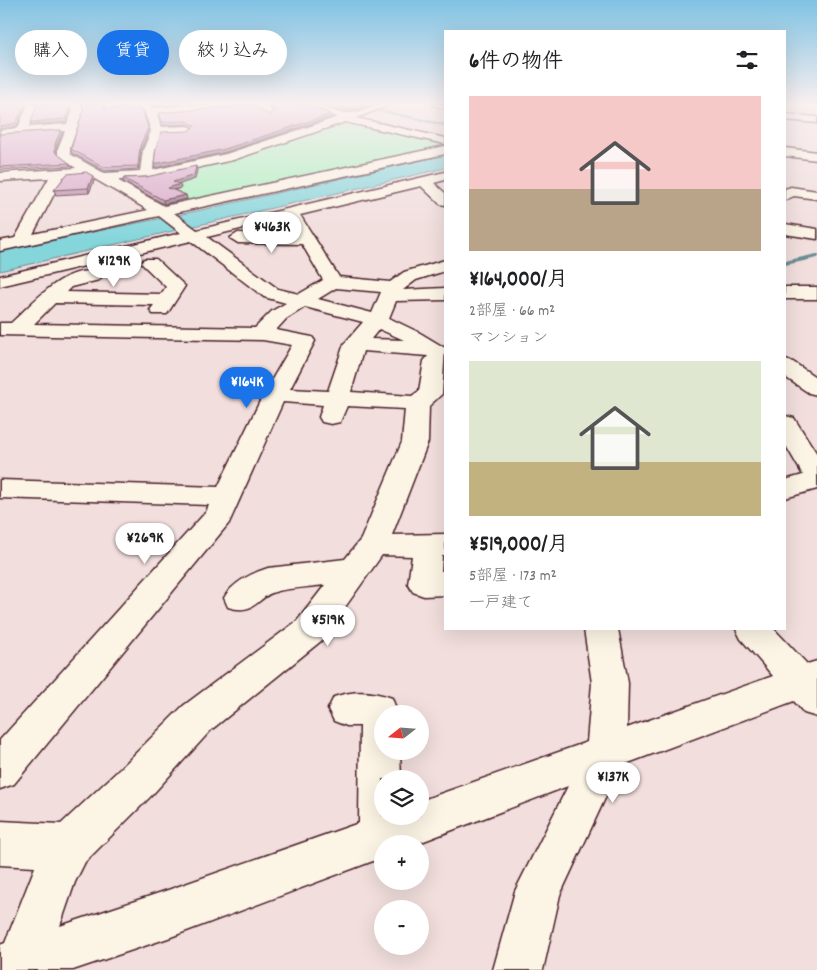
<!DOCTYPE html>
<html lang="ja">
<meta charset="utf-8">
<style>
:root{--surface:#fff;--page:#f2f2f2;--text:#202124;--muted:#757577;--accent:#1a73e8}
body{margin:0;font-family:Dekko,"Klee One",sans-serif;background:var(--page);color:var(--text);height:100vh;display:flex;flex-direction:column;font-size:19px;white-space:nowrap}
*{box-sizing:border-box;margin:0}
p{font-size:16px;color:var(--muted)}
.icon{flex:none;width:28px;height:28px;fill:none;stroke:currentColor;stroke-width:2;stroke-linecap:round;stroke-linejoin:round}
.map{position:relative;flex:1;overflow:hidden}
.panel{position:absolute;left:444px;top:30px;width:342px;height:600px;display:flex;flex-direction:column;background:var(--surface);border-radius:0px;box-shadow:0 5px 20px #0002}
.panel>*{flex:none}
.guide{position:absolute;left:15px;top:30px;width:354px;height:45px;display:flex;gap:10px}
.needle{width:32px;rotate:253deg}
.controls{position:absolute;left:374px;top:705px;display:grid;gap:10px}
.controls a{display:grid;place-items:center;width:55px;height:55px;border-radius:50%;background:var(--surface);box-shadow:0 5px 20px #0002;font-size:25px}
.price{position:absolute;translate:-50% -42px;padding:0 11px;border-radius:18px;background:#fff;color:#222;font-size:16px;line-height:32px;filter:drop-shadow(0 1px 2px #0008)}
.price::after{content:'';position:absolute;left:50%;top:30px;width:15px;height:11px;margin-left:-8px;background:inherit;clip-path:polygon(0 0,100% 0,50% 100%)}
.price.on{background:var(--accent);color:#fff}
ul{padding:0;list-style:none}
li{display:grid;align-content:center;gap:10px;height:265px;padding:0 25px}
li span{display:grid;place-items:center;height:155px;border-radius:0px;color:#555}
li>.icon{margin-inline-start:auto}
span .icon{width:90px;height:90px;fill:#fffc;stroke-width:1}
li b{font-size:21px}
h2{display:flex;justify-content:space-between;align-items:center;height:60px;padding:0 25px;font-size:21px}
.chip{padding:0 18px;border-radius:22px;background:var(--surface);box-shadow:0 5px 20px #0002;font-size:18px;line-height:45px}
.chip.on{background:var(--accent);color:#fff}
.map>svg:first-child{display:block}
</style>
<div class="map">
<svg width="817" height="970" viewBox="0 0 817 970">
<rect width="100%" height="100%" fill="#f1dedd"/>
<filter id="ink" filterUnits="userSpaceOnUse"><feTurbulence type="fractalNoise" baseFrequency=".02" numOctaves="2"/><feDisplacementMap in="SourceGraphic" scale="10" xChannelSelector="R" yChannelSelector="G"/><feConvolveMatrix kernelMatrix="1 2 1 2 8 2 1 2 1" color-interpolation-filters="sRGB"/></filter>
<g filter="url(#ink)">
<polygon fill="#a9f1be" stroke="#7a8874" points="340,120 445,143 445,149 192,203 149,175 180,168"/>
<polygon fill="#85d6db" stroke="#6d8d95" points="445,155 445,168 0,271 0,251 202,210"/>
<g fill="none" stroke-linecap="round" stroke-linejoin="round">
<polyline stroke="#6d8d95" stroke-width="2.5" points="373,109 445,125"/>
<polyline stroke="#6d8d95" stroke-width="4" points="785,263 817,256"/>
<defs>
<g id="minor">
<path d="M 28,104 L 38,104 L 29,127 L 67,124 L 73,110 L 70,104 L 80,104 L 83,110 L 70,148 L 70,154 L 104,173 L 140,171 L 143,150 L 151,131 L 144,110 L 105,109 L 105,105 L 109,104 L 146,104 L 153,108 L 204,104 L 245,104 L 240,107 L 157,114 L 161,127 L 188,126 L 194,129 L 188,132 L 161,134 L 155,150 L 153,170 L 226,154 L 338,117 L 321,113 L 303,104 C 319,104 334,114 350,113 C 364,112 375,104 392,104 L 356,118 L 445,138 L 445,144 L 345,122 L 233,160 L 146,179 L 117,180 L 164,206 L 445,146 L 445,154 L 174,213 L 197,230 L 445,172 L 445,180 L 434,183 L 445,193 L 445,205 L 440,204 L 421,186 L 300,215 L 339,277 L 390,282 L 404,272 L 445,260 L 445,271 L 416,280 L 403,290 L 445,288 L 445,300 L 396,301 L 389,318 L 420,333 L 445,348 L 442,394 L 429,406 L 428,442 L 392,535 L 445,534 L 445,556 L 442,556 L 441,571 L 445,571 L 445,595 L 424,596 L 413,592 L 408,584 L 412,556 L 382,555 L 321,641 L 211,730 L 151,796 L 85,862 L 75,882 L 60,926 L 168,890 L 359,823 L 360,726 L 347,726 L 334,721 L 328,709 L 334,697 C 353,690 373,691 392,698 L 398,714 L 382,714 L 382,751 L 400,751 L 401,779 L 382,779 L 382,816 L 420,816 L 420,801 L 587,742 L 592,683 L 584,629 L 618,629 L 628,683 L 627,728 L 773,676 L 741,639 L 736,629 L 774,629 L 807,664 L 817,661 L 817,717 L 804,713 L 794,701 L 620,766 L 560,895 L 543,970 L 493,970 L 515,891 L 568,786 L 416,844 L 382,844 L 381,858 L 168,938 L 73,970 L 0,970 L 0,945 L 5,943 L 35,867 L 0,865 L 0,821 L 61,824 L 121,768 L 183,706 L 297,621 L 325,585 C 310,587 293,588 278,591 C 257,595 257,616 228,607 L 224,598 C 232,583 252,573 268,568 L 345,559 L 361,539 L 402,442 L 405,409 L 347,406 L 340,422 L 331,424 L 322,422 L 319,417 L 323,405 L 283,402 L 229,523 L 14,784 L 0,789 L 0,740 L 206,512 L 209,505 L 0,498 L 0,480 L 218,487 L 263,395 L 292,345 L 263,340 L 0,335 L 0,323 L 11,323 C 34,302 65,264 99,272 L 102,276 L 99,280 L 71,287 L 66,292 L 161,294 L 166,287 L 141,263 L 144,259 L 156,259 L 185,286 L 167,314 L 153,314 L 150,310 L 154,305 L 55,303 L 34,324 L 255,328 L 272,311 L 286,303 L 264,297 L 191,241 L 0,286 L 0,276 L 181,233 L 159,216 L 0,251 L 0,241 L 15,238 L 49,178 L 0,181 L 0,173 L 76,168 L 58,156 L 58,148 L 65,131 L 0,136 L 0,130 L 18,128 ZM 88,175 L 148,210 L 33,234 L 63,177 ZM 286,218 L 296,234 L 238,233 L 230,238 L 238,243 L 302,244 L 323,280 L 299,294 L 278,289 L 207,237 ZM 336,288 L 381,292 L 372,313 L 318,299 ZM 305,307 L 363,322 L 344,344 L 328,391 L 290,389 L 315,341 L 312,337 L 276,330 L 286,319 ZM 379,329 L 404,340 L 371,339 ZM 363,351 L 428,356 L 424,361 L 419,391 L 412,396 L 351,392 Z"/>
<polygon points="255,104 265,104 274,113 269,116"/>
<polygon points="434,104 445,104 445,108 435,106"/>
<polygon points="785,114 817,117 817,123 785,120"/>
<polygon points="785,148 817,152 817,160 785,156"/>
<polygon points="791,187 817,191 817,199 794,196 785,200 785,189"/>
<polygon points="785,224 817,229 817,239 785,234"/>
<rect x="785" y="287" width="32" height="12"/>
<polygon points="785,360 793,362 817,378 817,395 809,393 785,377"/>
<polygon points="785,416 794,418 817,454 817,489 785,498 785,480 803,475 785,444"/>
</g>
</defs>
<use href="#minor" stroke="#4a1f2b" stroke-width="3"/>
<use href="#minor" fill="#fcf5e5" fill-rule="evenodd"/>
</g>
<g fill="#ba90ad" stroke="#4a1f2b">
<polygon points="81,104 105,104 105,108 149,131 141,149 138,169 105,171 72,153 71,149 84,109"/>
<polygon points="267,104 305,104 331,114 331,117 226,152 155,168 188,131 193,128 188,124 162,125 159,113 240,106 268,115 274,111"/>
<polygon points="312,104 381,104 350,111"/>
<polygon points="61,130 62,133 56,147 56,153 69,163 70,166 0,170 0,134"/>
<polygon points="197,170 195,179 179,184 181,188 174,190 186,195 187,199 164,204 124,182 123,178 146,177"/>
<polygon points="93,176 94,181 89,193 56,195 54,190"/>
</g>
<g fill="#97768d" stroke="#4a1f2b">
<polygon points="25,104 27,104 17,126 0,130 0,126"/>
<polygon points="153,104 183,104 153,106"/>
<polygon points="368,104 381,104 350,111 350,108"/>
<polygon points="70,107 71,110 66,122 32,125 31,122"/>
<polygon points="331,114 331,117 226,152 155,168 154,164"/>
<polygon points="148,128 149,131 141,149 138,169 138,166 140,146"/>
<polygon points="61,130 62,133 56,147 56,156 55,152 55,144"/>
<polygon points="196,166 197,170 195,179 174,186 173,182"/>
<polygon points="93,176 94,181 89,193 88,188"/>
<polygon points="180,184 181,188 168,191 168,188"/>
<polygon points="186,195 187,199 164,204 163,200"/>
</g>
<g fill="#d8a8c9" stroke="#4a1f2b">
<polygon points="0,104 25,104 16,123 0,126"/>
<polygon points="37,104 69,104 70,107 65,119 31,122"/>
<polygon points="82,104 104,104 104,108 142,109 148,128 140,146 138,166 104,167 71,149 84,108"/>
<polygon points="242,104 255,104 268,115 276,110 270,104 305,104 331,114 225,149 154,164 156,147 162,132 188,131 195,126 187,121 162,122 159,113 240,106"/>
<polygon points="327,104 368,104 350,108"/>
<polygon points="61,130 55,144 55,152 69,163 0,167 0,134"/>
<polygon points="196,166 194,175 173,182 180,184 168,188 186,195 163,200 123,178 146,177"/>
<polygon points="86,172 93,176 88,188 54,190 67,174"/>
</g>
</g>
<linearGradient id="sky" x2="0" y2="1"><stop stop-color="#80c2e3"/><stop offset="0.43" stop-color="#f9f0f0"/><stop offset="1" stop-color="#f9f0f0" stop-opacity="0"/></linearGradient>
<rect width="817" height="240" fill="url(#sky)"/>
</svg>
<div class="controls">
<a><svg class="needle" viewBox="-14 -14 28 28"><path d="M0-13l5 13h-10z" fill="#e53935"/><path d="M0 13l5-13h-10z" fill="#757577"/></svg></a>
<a><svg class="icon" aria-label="layers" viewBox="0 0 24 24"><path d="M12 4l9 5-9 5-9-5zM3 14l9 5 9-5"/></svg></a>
<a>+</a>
<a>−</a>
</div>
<b class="price" style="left:272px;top:254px">¥463K</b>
<b class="price" style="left:114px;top:288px">¥129K</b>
<b class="price on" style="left:247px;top:409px">¥164K</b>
<b class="price" style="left:145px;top:565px">¥269K</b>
<b class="price" style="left:328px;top:647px">¥519K</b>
<b class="price" style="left:613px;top:804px">¥137K</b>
<div class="guide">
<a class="chip">購入</a>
<a class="chip on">賃貸</a>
<a class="chip">絞り込み</a>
</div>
<section class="panel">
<h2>6件の物件<svg class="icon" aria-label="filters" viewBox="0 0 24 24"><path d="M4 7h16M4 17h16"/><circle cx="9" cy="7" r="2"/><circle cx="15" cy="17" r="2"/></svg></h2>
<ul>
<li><span style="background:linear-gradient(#f6c9c9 60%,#b9a48a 0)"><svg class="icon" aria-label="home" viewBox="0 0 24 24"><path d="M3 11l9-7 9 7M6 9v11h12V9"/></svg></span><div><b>¥164,000/月</b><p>2部屋 · 66 m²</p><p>マンション</p></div></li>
<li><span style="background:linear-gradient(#dfe7d0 65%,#c2b280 0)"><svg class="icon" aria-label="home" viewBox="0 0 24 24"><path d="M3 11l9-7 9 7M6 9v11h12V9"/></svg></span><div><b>¥519,000/月</b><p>5部屋 · 173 m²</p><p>一戸建て</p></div></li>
</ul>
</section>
</div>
